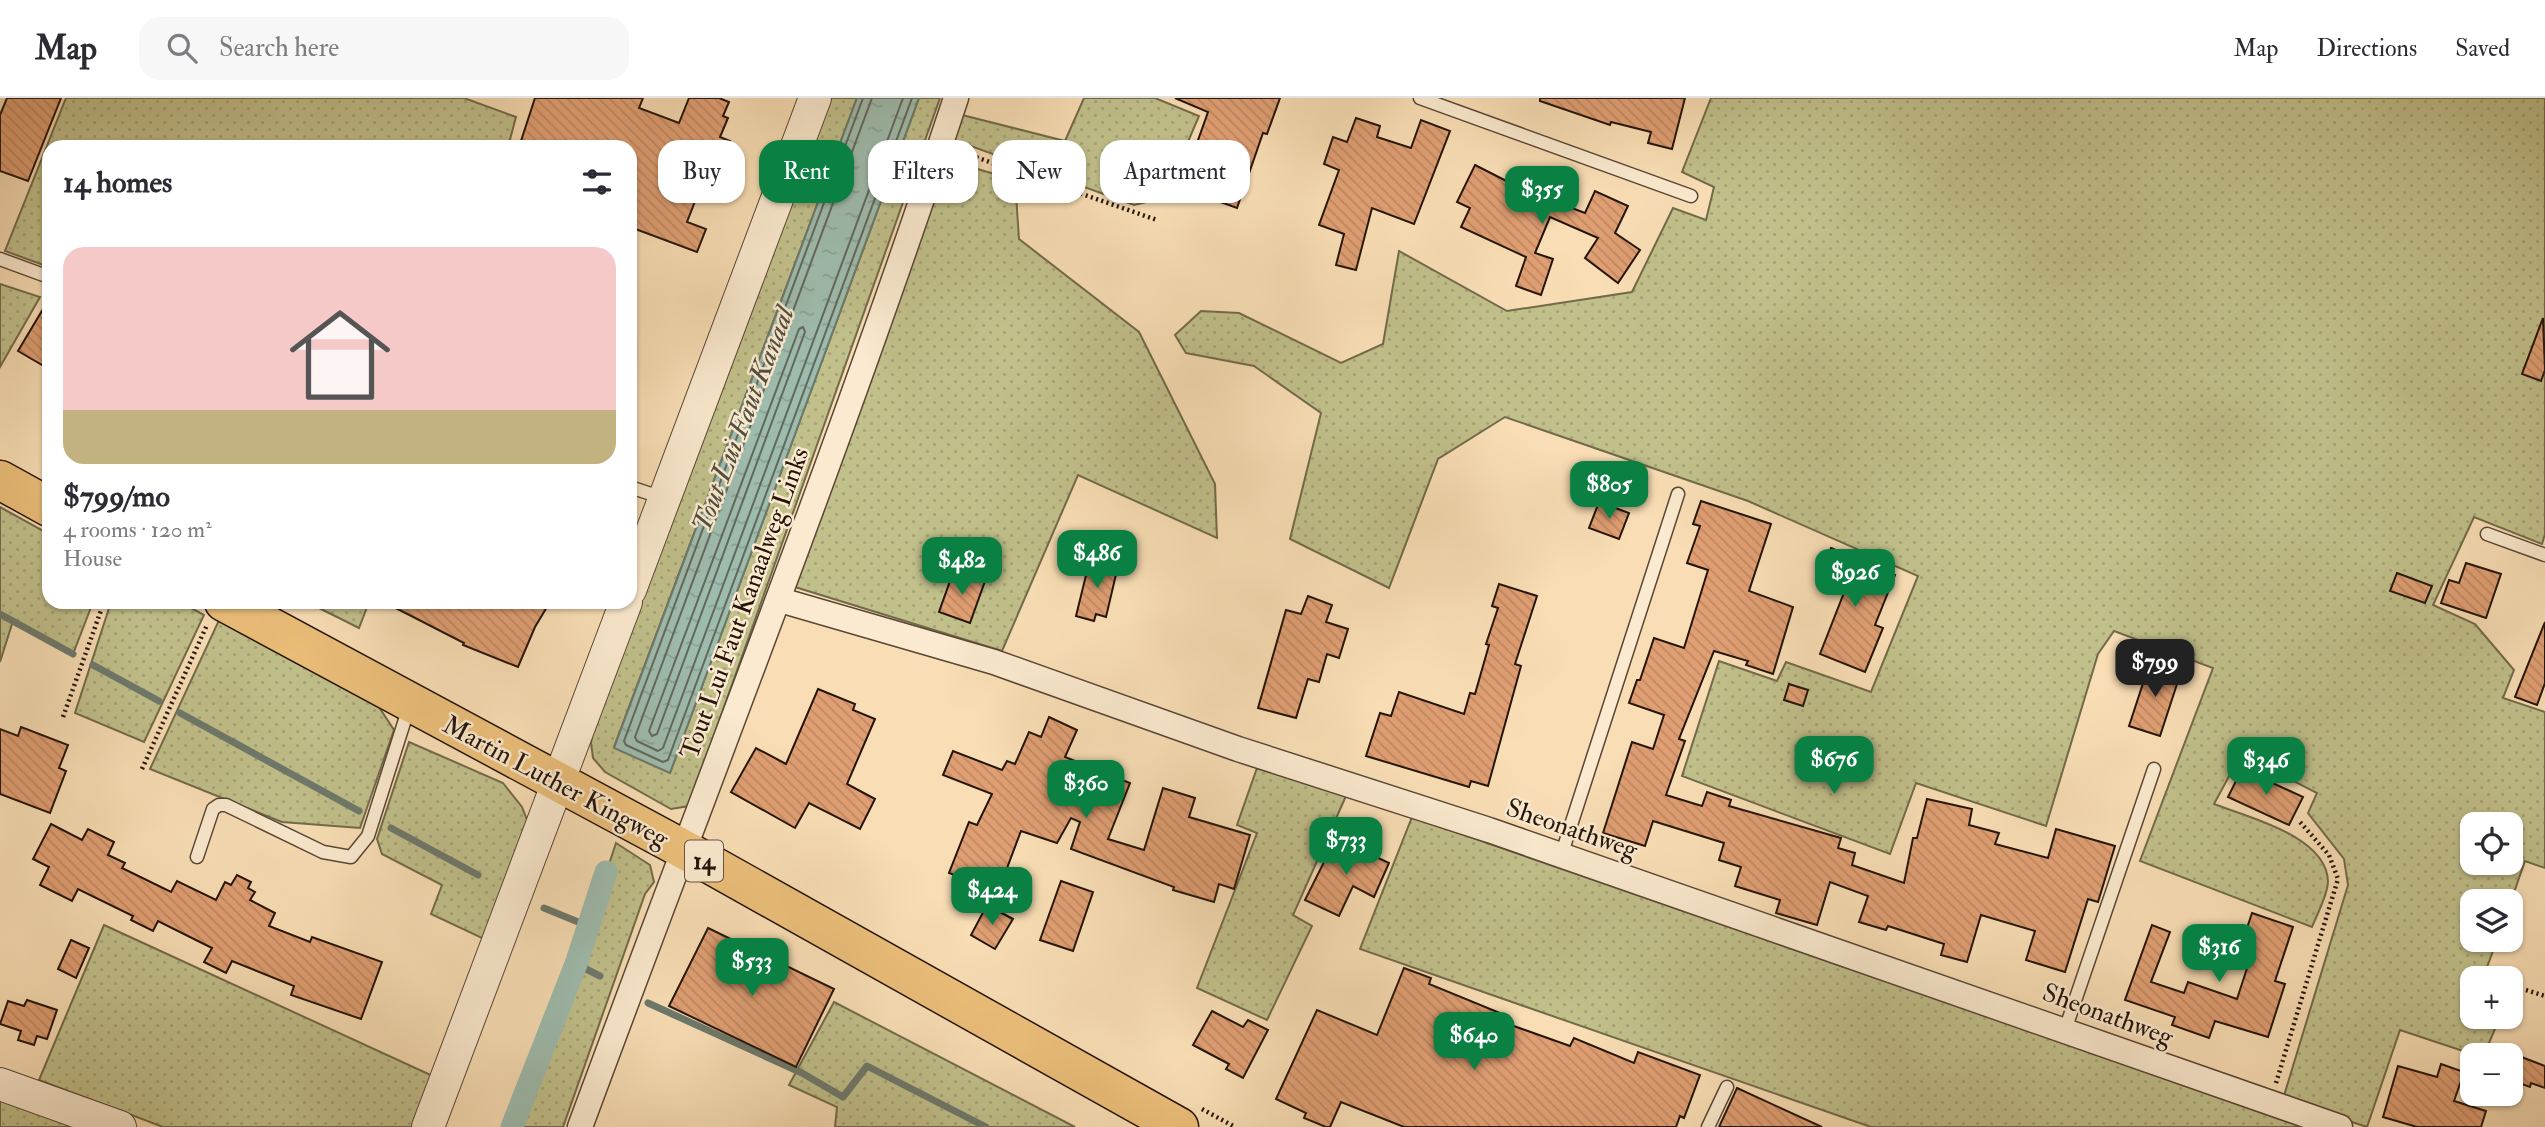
<!DOCTYPE html>
<meta charset="utf-8">
<style>
:root{--surface:#fff;--page:#f7f7f7;--text:#2b2b33;--muted:#7c7c81;--line:#e1e1e2;--accent:#0b8043}
body{margin:0;font-family:"IM FELL Double Pica",serif;background:var(--page);color:var(--text);height:100vh;display:flex;flex-direction:column;font-size:26px;white-space:nowrap}
*{box-sizing:border-box;margin:0}
p{font-size:23px;color:var(--muted)}
.icon{flex:none;width:38px;height:38px;fill:none;stroke:currentColor;stroke-width:2;stroke-linecap:round;stroke-linejoin:round}
.map{position:relative;flex:1;overflow:hidden}
.side{position:absolute;left:42px;top:42px;width:595px;height:469px;display:flex;flex-direction:column;background:var(--surface);border-radius:21px;box-shadow:0 2px 5px #0004}
.side>*{flex:none}
.hud{position:absolute;left:658px;top:42px;width:665px;height:63px;display:flex;gap:14px}
.controls{position:absolute;left:2460px;top:714px;display:grid;gap:14px}
.controls a{display:grid;place-items:center;width:63px;height:63px;border-radius:14px;background:var(--surface);box-shadow:0 2px 5px #0004;font-size:35px}
.price{position:absolute;translate:-50% -60px;padding:0 16px;border-radius:14px;background:var(--accent);color:#fff;font-size:23px;line-height:46px;filter:drop-shadow(0 2px 4px #0008)}
.price::after{content:'';position:absolute;left:50%;top:42px;width:21px;height:16px;margin-left:-10px;background:inherit;clip-path:polygon(0 0,100% 0,50% 100%)}
.price.selected{background:#222;color:#fff}
ul{padding:0;list-style:none}
li{display:grid;align-content:center;gap:14px;height:371px;padding:0 21px}
li+li{border-top:2px solid var(--line)}
li span{display:grid;place-items:center;height:217px;border-radius:21px;color:#555}
li>.icon{margin-inline-start:auto}
span .icon{width:126px;height:126px;fill:#fffc;stroke-width:1}
li b{font-size:30px}
h2{display:flex;justify-content:space-between;align-items:center;height:84px;padding:0 21px;font-size:30px}
.chip{padding:0 24px;border-radius:21px;background:var(--surface);box-shadow:0 2px 5px #0004;font-size:24px;line-height:63px}
.chip.selected{background:var(--accent);color:#fff}
header{display:flex;align-items:center;gap:42px;box-sizing:border-box;height:98px;padding:0 35px;background:var(--surface);border-bottom:2px solid var(--line)}
header strong{font-size:33px}
nav{display:flex;gap:38px;margin-inline-start:auto;font-size:24px}
.search{width:490px;height:63px;background:var(--page);display:flex;align-items:center;gap:18px;box-sizing:border-box;padding:0 24px;border-radius:21px;color:var(--muted);font-size:26px}
.map>svg:first-child{display:block}
</style>
<header>
<strong>Map</strong>
<div class="search"><svg class="icon" aria-label="search" viewBox="0 0 24 24"><circle cx="10" cy="10" r="6"/><path d="M15 15l6 6"/></svg>Search here</div>
<nav><a>Map</a><a>Directions</a><a>Saved</a></nav>
</header>
<div class="map">
<svg width="2545" height="1029" viewBox="0 0 2545 1029">
<defs>
<pattern id="grass-dots" width="8" height="8" patternUnits="userSpaceOnUse" patternTransform="scale(1.75)"><rect width="8" height="8" fill="#c1c08b"/><path d="M2 2h.1M6 6h.1" fill="none" stroke="#a6a477" stroke-width="1.8" stroke-linecap="round"/></pattern>
<pattern id="water-ripples" width="26" height="14" patternUnits="userSpaceOnUse" patternTransform="scale(1.75)"><rect width="26" height="14" fill="#9ebcae"/><path d="M2 4q2-2 4 0t4 0M15 11q2-2 4 0t4 0" fill="none" stroke="#88a194"/></pattern>
<pattern id="building-back-hatch" width="6" height="6" patternUnits="userSpaceOnUse" patternTransform="scale(1.75)"><rect width="6" height="6" fill="#e09f73"/><path d="M-1 5l2 2M0 0l6 6M5-1l2 2" fill="none" stroke="#c08862"/></pattern>
</defs>
<rect width="100%" height="100%" fill="#f9deb5"/>
<filter id="stains"><feTurbulence type="fractalNoise" baseFrequency=".00286" numOctaves="4"/><feColorMatrix values="0 0 0 0 .2 0 0 0 0 .09 0 0 0 0 .02 0 0 0 .5 -.17"/></filter>
<radialGradient id="worn" r=".72"><stop offset=".6" stop-color="#630" stop-opacity="0"/><stop offset="1" stop-color="#630" stop-opacity=".3"/></radialGradient>
<g fill="url(#grass-dots)" stroke="#726a4a" stroke-width="2" fill-rule="evenodd">
<polygon points="66,0 464,0 516,19 508,49 49,49 49,169 5,153"/>
<polygon points="829,0 857,0 614,649 670,675 919,0 940,0 689,708 671,711 605,674 593,660 591,645 594,623"/>
<polygon points="1084,0 1155,0 1199,18 1164,100 1134,107 954,42 962,17 1065,43"/>
<path d="M 1711,0 L 2545,0 L 2545,436 L 2542,446 L 2474,419 L 2433,507 L 2475,526 L 2514,572 L 2503,600 L 2545,614 L 2545,770 L 2525,763 L 2511,803 L 2473,803 L 2473,842 L 2497,842 L 2483,880 L 2473,880 L 2473,919 L 2500,919 L 2484,957 L 2475,957 L 2400,932 L 2367,1029 L 2283,1001 L 2348,787 L 2344,761 L 2308,715 L 2317,695 L 2241,656 L 2214,706 C 2250,720 2326,738 2328,783 C 2328,797 2317,816 2312,829 L 2140,763 L 2213,570 L 2114,533 L 2098,556 L 2046,728 L 1916,685 L 1890,756 L 1682,678 L 1719,563 L 1777,583 L 1786,564 L 1871,594 L 1918,478 L 1748,403 L 1505,319 L 1438,361 L 1389,490 L 1290,441 L 1321,315 L 1254,268 L 1186,255 L 1175,237 L 1201,213 L 1239,215 L 1341,265 L 1383,246 L 1399,153 L 1507,213 L 1632,194 L 1673,110 L 1706,122 L 1714,89 L 1682,74 ZM 2473,726 L 2511,726 L 2511,765 L 2473,765 Z"/>
<polygon points="947,62 1015,82 1019,141 1139,234 1215,386 1217,440 1078,377 1002,553 795,489"/>
<polygon points="0,186 40,199 0,269"/>
<polygon points="0,409 49,436 49,504 93,504 73,556 13,523 0,564"/>
<polygon points="111,504 180,504 204,517 144,644 75,615"/>
<polygon points="307,504 369,504 359,530"/>
<polygon points="220,520 371,597 394,632 360,730 282,724 150,671"/>
<polygon points="409,644 503,685 522,709 529,727 484,841 431,816 442,787 382,756 377,741"/>
<polygon points="1257,670 1346,698 1293,817 1312,828 1267,922 1197,890 1257,735 1237,727"/>
<polygon points="1412,719 2306,1029 1871,1029 1360,851"/>
<polygon points="616,745 650,767 654,784 645,796 563,1029 512,1029 576,866"/>
<polygon points="104,827 435,979 414,1029 163,1029 39,982"/>
<polygon points="834,904 1075,1029 835,1029 837,1009 789,987"/>
<polygon points="0,999 88,1029 0,1029"/>
</g>
<polygon fill="url(#water-ripples)" stroke="#6d796c" stroke-width="2" points="857,0 919,0 670,675 614,650"/>
<g fill="none" stroke-linecap="round" stroke-linejoin="round">
<g stroke="#61685c" stroke-width="2">
<polyline points="863,0 624,643 626,647 663,664 668,662 912,0"/>
<polyline points="872,0 635,639 637,643 658,653 663,650 903,0"/>
<polygon points="803,229 805,234 657,636 652,638 649,633 799,231"/>
</g>
<g stroke="#6d796c" stroke-width="7">
<polyline points="0,516 73,556"/>
<polyline points="93,567 159,603"/>
<polyline points="180,615 359,713"/>
<polyline points="391,730 478,777"/>
<polyline points="544,810 588,828"/>
<polyline points="576,866 600,878"/>
<polyline points="648,905 802,975 843,999 867,968 986,1029"/>
</g>
<polyline stroke="#9ebcae" stroke-width="23" points="512,1029 576,866 606,774"/>
</g>
<g fill="url(#building-back-hatch)" stroke="#24140a" stroke-width="2">
<polygon points="7,0 61,0 28,83 0,73 0,17"/>
<polygon points="535,0 643,0 639,10 679,25 689,0 719,0 729,4 723,18 728,20 720,39 730,43 722,64 712,60 687,124 706,131 697,154 630,129 630,49 519,49"/>
<polygon points="1175,0 1280,0 1267,36 1263,35 1237,110 1181,90 1208,14"/>
<polygon points="1540,0 1685,0 1672,51 1648,45 1651,34 1611,24 1610,27 1540,3"/>
<polygon points="1356,20 1380,28 1377,39 1411,50 1421,22 1450,33 1414,126 1372,110 1356,172 1336,167 1344,136 1319,127 1339,72 1324,66 1333,39 1347,44"/>
<polygon points="1475,67 1524,92 1585,115 1595,93 1628,108 1615,135 1640,152 1618,185 1585,160 1598,140 1550,119 1535,155 1553,161 1541,197 1516,188 1526,159 1461,129 1470,110 1457,104"/>
<polygon points="49,201 49,271 18,253"/>
<polygon points="2543,220 2545,272 2541,283 2522,276"/>
<polygon points="1701,403 1771,426 1749,493 1793,509 1773,576 1746,567 1748,563 1714,553 1679,641 1685,643 1666,697 1702,708 1707,694 1731,702 1729,708 1841,740 1838,750 1855,755 1852,767 1904,785 1913,740 1917,740 1927,701 1972,711 1969,727 1999,735 1995,746 2048,760 2056,731 2115,748 2098,804 2088,801 2065,874 2026,862 2035,833 1981,817 1967,864 1941,857 1944,846 1888,828 1886,832 1859,824 1868,798 1830,784 1817,827 1776,815 1780,802 1735,788 1741,769 1719,762 1724,745 1653,723 1645,748 1603,735 1632,644 1653,651 1664,617 1629,605 1637,582 1640,582 1654,540 1684,550 1708,472 1687,465 1700,428 1693,426"/>
<polygon points="1599,404 1629,415 1619,441 1589,430"/>
<polygon points="1831,450 1895,477 1875,527 1883,530 1865,574 1820,556 1845,492 1818,481"/>
<polygon points="1090,461 1118,468 1106,519 1096,516 1094,523 1076,518"/>
<polygon points="2466,465 2501,476 2486,520 2441,505 2449,482 2459,485"/>
<polygon points="954,472 985,483 970,525 939,514"/>
<polygon points="2397,475 2432,488 2425,505 2390,493"/>
<polygon points="1499,486 1537,498 1515,566 1521,568 1488,688 1471,683 1469,689 1366,658 1380,615 1391,618 1399,594 1464,616 1470,595 1475,596 1489,547 1486,546 1498,510 1492,508"/>
<polygon points="1308,498 1332,507 1326,524 1348,531 1339,560 1327,556 1319,584 1308,581 1296,620 1258,610 1286,512 1301,516"/>
<polygon points="384,504 550,504 535,529 518,569 463,547 464,545"/>
<polygon points="2545,524 2545,585 2537,607 2515,599"/>
<polygon points="2150,564 2181,574 2160,638 2129,628"/>
<polygon points="1789,586 1808,592 1803,608 1784,602"/>
<polygon points="818,591 855,606 853,612 875,621 847,686 875,701 860,731 809,705 795,730 731,694 756,650 786,666"/>
<polygon points="1049,619 1077,632 1065,659 1130,685 1108,741 1144,752 1163,690 1195,700 1189,719 1250,737 1234,791 1219,786 1214,804 1173,792 1174,789 1071,751 1080,724 1071,720 1057,745 1021,733 998,794 949,775 969,724 977,727 992,696 943,677 953,653 1002,672 1007,663 1015,666 1029,634 1041,639"/>
<polygon points="21,629 68,647 59,670 66,673 50,715 0,696 0,631 18,638"/>
<polygon points="2242,671 2303,699 2289,727 2228,699"/>
<polygon points="51,726 82,742 88,731 114,744 108,757 125,765 122,770 171,794 177,783 216,802 225,784 231,787 237,777 251,784 248,790 255,794 250,802 275,815 269,828 310,844 312,839 382,864 361,921 291,897 294,888 232,863 226,875 204,864 212,850 158,823 153,833 131,822 133,818 78,791 72,803 40,787 49,769 33,761"/>
<polygon points="1336,740 1389,765 1374,799 1353,788 1339,818 1305,802"/>
<polygon points="1061,783 1093,794 1073,853 1040,842"/>
<polygon points="987,807 1013,821 995,851 971,837"/>
<polygon points="2252,815 2293,829 2275,883 2285,886 2268,939 2215,923 2209,940 2172,927 2175,919 2125,902 2152,827 2170,834 2151,884 2184,895 2188,884 2237,901 2251,858 2239,854"/>
<polygon points="708,830 834,891 796,969 669,908"/>
<polygon points="71,842 89,850 76,880 58,871"/>
<polygon points="1404,870 1431,880 1429,886 1500,915 1497,922 1570,948 1574,940 1634,965 1638,954 1700,977 1684,1020 1680,1018 1676,1029 1404,1029 1341,1004 1330,1029 1326,1029 1304,1020 1306,1015 1276,1001 1317,912 1377,937"/>
<polygon points="27,902 57,912 47,941 37,938 34,947 18,942 21,933 0,926 8,903 24,908"/>
<polygon points="1212,913 1243,929 1248,922 1268,932 1243,980 1226,971 1229,966 1193,947"/>
<polygon points="2511,955 2545,968 2545,990 2531,985 2530,989 2511,982"/>
<polygon points="2441,966 2464,974 2454,1003 2486,1013 2481,1029 2417,1029 2383,1019 2398,968 2437,979"/>
<polygon points="1737,990 1822,1029 1719,1029"/>
</g>
<g fill="none" stroke-linecap="round" stroke-linejoin="round">
<defs>
<g id="service">
<polyline points="1420,0 1691,98"/>
<polyline points="0,161 49,179"/>
<polyline points="630,389 663,400"/>
<polyline points="2487,436 2545,457"/>
<polyline points="1561,758 1678,396"/>
<polyline points="197,759 213,711 219,707 226,707 323,754 351,759 368,738 409,609"/>
<polyline points="2065,932 2154,671"/>
<polyline points="1708,1029 1727,989"/>
</g>
<g id="minor">
<polyline points="780,502 994,564 1238,651 1489,732 2340,1029"/>
<path d="M 580,1029 C 707,686 841,347 956,0"/>
</g>
<g id="tertiary">
<polyline points="630,492 815,0"/>
<polyline points="0,986 120,1029"/>
<polyline points="428,1029 626,504"/>
</g>
<g id="primary">
<polyline points="0,382 49,409"/>
<polyline points="224,504 683,751 1179,1029"/>
</g>
</defs>
<use href="#service" stroke="#594635" stroke-width="15"/>
<use href="#minor" stroke="#594635" stroke-width="27"/>
<use href="#tertiary" stroke="#594635" stroke-width="34"/>
<use href="#primary" stroke="#24140a" stroke-width="41"/>
<g stroke="#24140a" stroke-width="4.5" stroke-dasharray="2 3.5" stroke-linecap="butt">
<polyline points="961,54 1157,122"/>
<polyline points="63,619 104,504"/>
<polyline points="142,671 207,527"/>
<polyline points="2526,892 2545,898"/>
<polyline points="2276,985 2338,781 2329,757 2300,724"/>
<polyline points="1202,1011 1235,1029"/>
</g>
<use href="#service" stroke="#fbeacf" stroke-width="12"/>
<use href="#minor" stroke="#fbeacf" stroke-width="24"/>
<use href="#tertiary" stroke="#fbeacf" stroke-width="32"/>
<use href="#primary" stroke="#ecbf7a" stroke-width="38"/>
</g>
<g text-anchor="middle" stroke-width="5" stroke-linejoin="round" paint-order="stroke">
<rect fill="#fbeacf" stroke="#645445" stroke-width="2" x="685" y="742.5" width="38" height="41" rx="5"/>
<g font-size="24" font-weight="bold" fill="#24140a">
<text x="704" y="771">14</text>
</g>
<g font-size="26" fill="#24140a" stroke="#fbeacf">
<text transform="translate(744 505) rotate(-70)" y="9">Tout Lui Faut Kanaalweg Links</text>
<text transform="translate(556 683) rotate(28)" y="9">Martin Luther Kingweg</text>
<text transform="translate(1572 730) rotate(19)" y="9">Sheonathweg</text>
<text transform="translate(2108 916) rotate(20)" y="9">Sheonathweg</text>
</g>
<g font-size="28" font-style="italic" fill="#4f4f43" stroke="#fbeacf">
<text transform="translate(742 321) rotate(-69)" y="10">Tout Lui Faut Kanaal</text>
</g>
</g>
<rect width="100%" height="100%" filter="url(#stains)"/>
<rect width="100%" height="100%" fill="url(#worn)"/>
</svg>
<div class="controls">
<a><svg class="icon" aria-label="locate" viewBox="0 0 24 24"><circle cx="12" cy="12" r="6"/><path d="M12 2v4M12 18v4M2 12h4M18 12h4"/></svg></a>
<a><svg class="icon" aria-label="layers" viewBox="0 0 24 24"><path d="M12 4l9 5-9 5-9-5zM3 14l9 5 9-5"/></svg></a>
<a>+</a>
<a>−</a>
</div>
<b class="price" style="left:1542px;top:128px">$355</b>
<b class="price" style="left:1609px;top:423px">$805</b>
<b class="price" style="left:1097px;top:492px">$486</b>
<b class="price" style="left:962px;top:499px">$482</b>
<b class="price" style="left:1855px;top:511px">$926</b>
<b class="price selected" style="left:2155px;top:601px">$799</b>
<b class="price" style="left:1834px;top:698px">$676</b>
<b class="price" style="left:2266px;top:699px">$346</b>
<b class="price" style="left:1086px;top:722px">$360</b>
<b class="price" style="left:1346px;top:779px">$733</b>
<b class="price" style="left:992px;top:829px">$424</b>
<b class="price" style="left:2219px;top:886px">$316</b>
<b class="price" style="left:752px;top:900px">$533</b>
<b class="price" style="left:1474px;top:974px">$640</b>
<div class="hud">
<a class="chip">Buy</a>
<a class="chip selected">Rent</a>
<a class="chip">Filters</a>
<a class="chip">New</a>
<a class="chip">Apartment</a>
</div>
<section class="side">
<h2>14 homes<svg class="icon" aria-label="filters" viewBox="0 0 24 24"><path d="M4 7h16M4 17h16"/><circle cx="9" cy="7" r="2"/><circle cx="15" cy="17" r="2"/></svg></h2>
<ul>
<li><span style="background:linear-gradient(#f6c9c9 75%,#c2b280 0)"><svg class="icon" aria-label="home" viewBox="0 0 24 24"><path d="M3 11l9-7 9 7M6 9v11h12V9"/></svg></span><div><b>$799/mo</b><p>4 rooms · 120 m²</p><p>House</p></div></li>
</ul>
</section>
</div>
